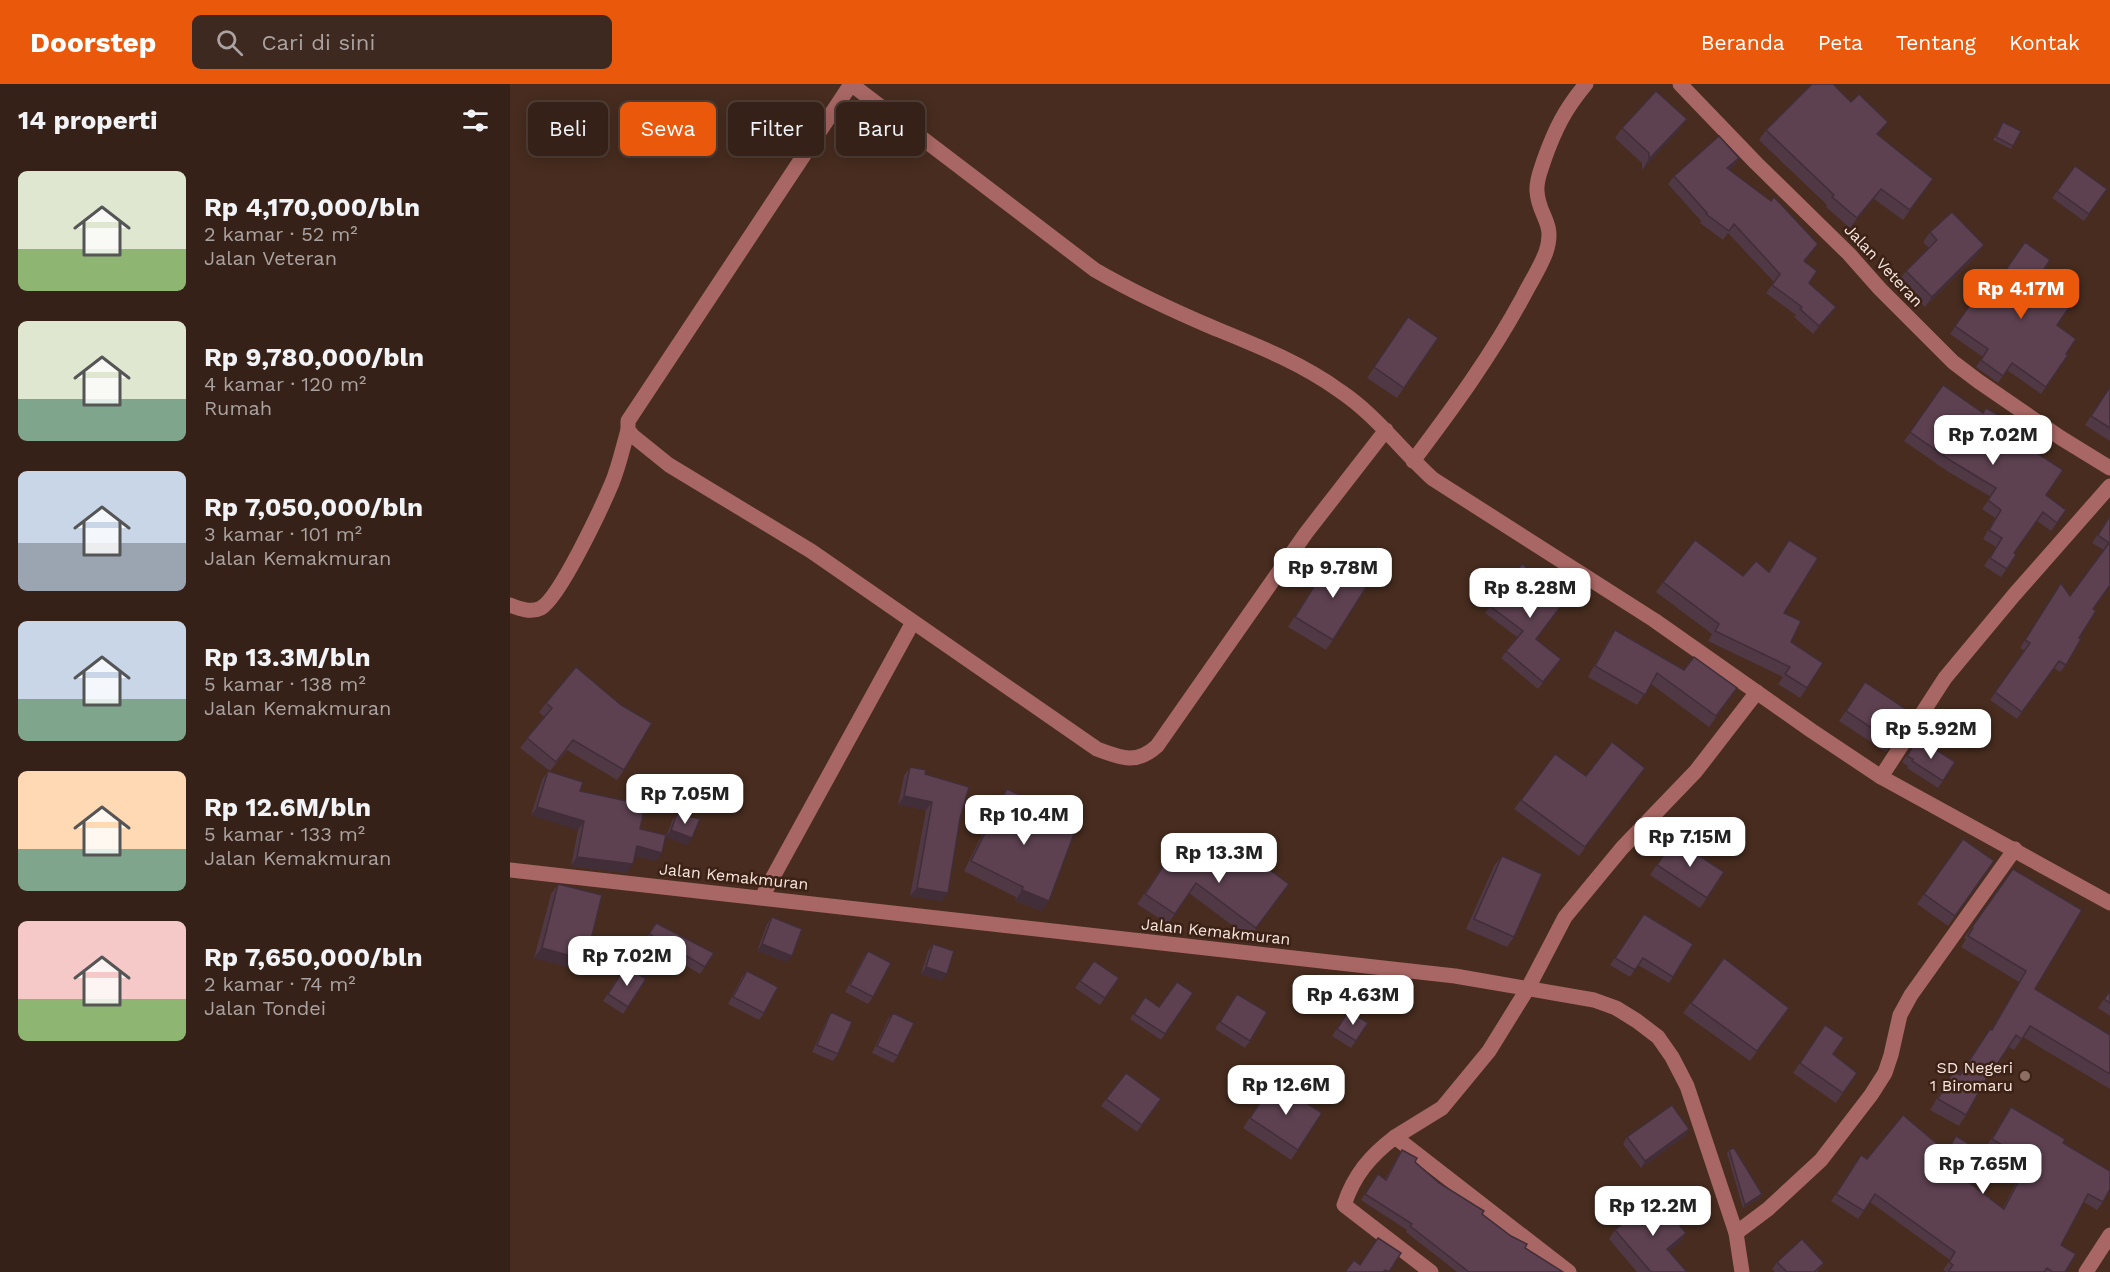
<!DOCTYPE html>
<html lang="id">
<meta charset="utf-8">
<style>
:root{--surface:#352117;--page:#3d2920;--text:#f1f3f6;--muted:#aaa3a1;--line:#4f3e36;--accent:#ea580c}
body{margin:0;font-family:"Work Sans",sans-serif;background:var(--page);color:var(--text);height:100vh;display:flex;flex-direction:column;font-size:22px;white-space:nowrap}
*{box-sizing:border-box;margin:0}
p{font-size:20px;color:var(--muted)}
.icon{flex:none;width:33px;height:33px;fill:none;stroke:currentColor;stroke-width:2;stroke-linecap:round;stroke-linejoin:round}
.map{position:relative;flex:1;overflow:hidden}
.panel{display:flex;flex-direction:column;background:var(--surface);width:510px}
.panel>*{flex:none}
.banner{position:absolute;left:18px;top:18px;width:570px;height:54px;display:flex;gap:12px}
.price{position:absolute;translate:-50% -51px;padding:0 14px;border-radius:12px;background:#fff;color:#222;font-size:20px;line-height:39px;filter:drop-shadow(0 2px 3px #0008)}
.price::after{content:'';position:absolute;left:50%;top:36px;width:18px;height:14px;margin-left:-9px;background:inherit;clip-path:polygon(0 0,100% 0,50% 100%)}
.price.selected{background:var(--accent);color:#fff}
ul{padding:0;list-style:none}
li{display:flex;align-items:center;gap:18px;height:150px;padding:0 18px}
li span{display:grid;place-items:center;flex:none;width:168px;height:120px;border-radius:9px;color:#555}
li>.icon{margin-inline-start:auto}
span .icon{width:72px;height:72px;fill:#fffc;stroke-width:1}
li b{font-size:26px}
h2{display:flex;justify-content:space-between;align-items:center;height:72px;padding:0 18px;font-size:26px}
.tag{padding:0 21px;border-radius:9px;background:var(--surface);box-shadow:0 3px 15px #0003,0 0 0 2px var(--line);font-size:21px;line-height:54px}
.tag.selected{background:var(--accent);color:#fff}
header{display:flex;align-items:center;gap:36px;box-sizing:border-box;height:84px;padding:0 30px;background:var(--accent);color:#fff}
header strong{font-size:28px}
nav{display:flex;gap:33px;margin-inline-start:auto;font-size:21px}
.search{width:420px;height:54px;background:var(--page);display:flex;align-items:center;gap:15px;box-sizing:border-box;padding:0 21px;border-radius:9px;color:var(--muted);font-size:22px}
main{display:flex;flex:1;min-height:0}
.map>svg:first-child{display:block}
</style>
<header>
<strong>Doorstep</strong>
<div class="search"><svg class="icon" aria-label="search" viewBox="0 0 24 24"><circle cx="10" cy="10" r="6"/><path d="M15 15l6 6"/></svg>Cari di sini</div>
<nav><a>Beranda</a><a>Peta</a><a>Tentang</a><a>Kontak</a></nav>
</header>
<main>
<section class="panel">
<h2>14 properti<svg class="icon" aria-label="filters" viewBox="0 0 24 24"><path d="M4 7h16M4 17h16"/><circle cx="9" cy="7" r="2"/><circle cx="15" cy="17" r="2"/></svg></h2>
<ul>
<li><span style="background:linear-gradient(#dfe7d0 65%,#8fb573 0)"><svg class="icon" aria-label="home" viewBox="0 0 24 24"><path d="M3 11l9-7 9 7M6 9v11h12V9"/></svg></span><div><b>Rp 4,170,000/bln</b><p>2 kamar · 52 m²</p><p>Jalan Veteran</p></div></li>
<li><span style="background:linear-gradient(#dfe7d0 65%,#7fa58c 0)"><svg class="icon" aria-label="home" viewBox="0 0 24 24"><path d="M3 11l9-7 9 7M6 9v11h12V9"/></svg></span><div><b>Rp 9,780,000/bln</b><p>4 kamar · 120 m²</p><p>Rumah</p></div></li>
<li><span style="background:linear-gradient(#c9d6e8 60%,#9aa5b1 0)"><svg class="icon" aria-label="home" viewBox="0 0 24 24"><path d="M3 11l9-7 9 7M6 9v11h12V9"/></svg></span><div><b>Rp 7,050,000/bln</b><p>3 kamar · 101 m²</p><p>Jalan Kemakmuran</p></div></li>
<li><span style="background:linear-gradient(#c9d6e8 65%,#7fa58c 0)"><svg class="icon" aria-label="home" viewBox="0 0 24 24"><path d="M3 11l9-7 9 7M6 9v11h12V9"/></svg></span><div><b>Rp 13.3M/bln</b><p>5 kamar · 138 m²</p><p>Jalan Kemakmuran</p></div></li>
<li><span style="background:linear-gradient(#ffd9b3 65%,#7fa58c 0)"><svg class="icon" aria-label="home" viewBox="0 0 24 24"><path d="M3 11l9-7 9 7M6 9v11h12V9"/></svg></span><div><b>Rp 12.6M/bln</b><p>5 kamar · 133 m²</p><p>Jalan Kemakmuran</p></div></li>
<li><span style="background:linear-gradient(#f6c9c9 65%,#8fb573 0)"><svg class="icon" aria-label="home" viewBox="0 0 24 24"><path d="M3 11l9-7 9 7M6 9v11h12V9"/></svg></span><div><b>Rp 7,650,000/bln</b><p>2 kamar · 74 m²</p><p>Jalan Tondei</p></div></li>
</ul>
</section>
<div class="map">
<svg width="1600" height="1188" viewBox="0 0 1600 1188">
<rect width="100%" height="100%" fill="#472c1f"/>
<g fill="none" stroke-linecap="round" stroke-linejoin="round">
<g stroke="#a86764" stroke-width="15">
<polyline points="1170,0 1246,79 1339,170 1370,205 1443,278 1468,297 1551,354 1600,384"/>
<path d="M 876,346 L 796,449 L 647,662 C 626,681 611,674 587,665 L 301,467 L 159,381 L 123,352 L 118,346 L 118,337 L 341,0 L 585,186 C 623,208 664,227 704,244 C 748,262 791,279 830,307 C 866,331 891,366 923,395 L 1144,536 L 1302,647 L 1371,693 L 1600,819"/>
<path d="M 903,377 C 943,324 981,272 1013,213 C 1020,199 1030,184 1036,168 C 1046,138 1028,132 1027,107 C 1026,96 1031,86 1034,76 C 1045,45 1055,25 1076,0"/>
<path d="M 0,521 C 10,525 21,529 31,524 C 50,513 92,423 102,399 C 109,382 113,363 118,346"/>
<polyline points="1371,693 1435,594 1504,511 1600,402"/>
<polyline points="0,786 945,892 1084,916 1106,924 1127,937 1148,953 1162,973 1177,1002 1226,1149 1232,1188"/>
<polyline points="252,813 403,538"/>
<path d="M 885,1053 C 860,1072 844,1091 834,1121 L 921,1188"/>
<polyline points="1226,1149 1258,1125 1311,1076 1361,1011 1375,989 1381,971 1390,931 1401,911 1505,765"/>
<polyline points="1059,1188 885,1053 932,1024 979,967 1018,904 1055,833 1112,764 1186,687 1247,608"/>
<polyline points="1576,1188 1600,1151"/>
</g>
</g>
<g fill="#503845">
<polygon points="1341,18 1378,38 1368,51 1423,95 1393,136 1364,115 1340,144 1316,123 1317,121 1249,56 1256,46"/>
<polygon points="1177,35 1169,46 1132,86 1132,79 1105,54 1112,44"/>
<polygon points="1493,38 1503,62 1501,65 1483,56"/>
<polygon points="1229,74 1223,83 1219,86 1308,160 1295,177 1299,199 1326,223 1320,232 1303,250 1284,233 1286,231 1256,209 1264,198 1218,149 1213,156 1190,139 1191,137 1158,100 1164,92"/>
<polygon points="1565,82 1597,105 1574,137 1542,114"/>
<polygon points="1420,148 1474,161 1467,171 1415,223 1388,198 1396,187 1419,164 1413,158"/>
<polygon points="1527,196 1547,241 1556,270 1558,271 1531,310 1497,286 1488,299 1466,283 1473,273 1440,250 1475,200 1482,206"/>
<polygon points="898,233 928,254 887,314 857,294"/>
<polygon points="1433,301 1504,354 1536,411 1556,426 1541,447 1527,437 1504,469 1506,471 1491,493 1474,482 1486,463 1473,455 1485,434 1472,425 1481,413 1437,387 1394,357"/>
<polygon points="1600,303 1600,357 1575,341"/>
<polygon points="1600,431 1600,501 1583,525 1556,581 1550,588 1544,584 1507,635 1480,616 1515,567 1510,564 1551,499 1560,512 1594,466 1582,459"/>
<polygon points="1279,456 1274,529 1281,558 1297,604 1290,614 1268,600 1273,593 1198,557 1202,550 1146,508 1153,498 1233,492 1258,488"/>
<polygon points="822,474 823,556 816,566 778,543"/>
<polygon points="1012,480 1027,555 1046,582 1028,605 991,574 1007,553 975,529"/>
<polygon points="1105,546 1174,586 1227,604 1199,643 1141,600 1127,621 1078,593 1098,556"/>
<polygon points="1348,609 1383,658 1376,668 1329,637"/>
<polygon points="36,619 114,686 107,696 57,666 40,687 10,664 34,633 29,628"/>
<polygon points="1408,654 1445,678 1428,704 1397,684 1398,682 1392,678"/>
<polygon points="1045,670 1076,692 1135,684 1069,772 1004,725"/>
<polygon points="400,683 415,690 450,735 432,817 400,812 416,726 388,721 394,692"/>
<polygon points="38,687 130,745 146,777 125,772 117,789 61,782 68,746 21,731 32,696"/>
<polygon points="497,705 529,736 532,827 505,817 506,813 454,787 490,715"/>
<polygon points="167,730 182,754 177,761 156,753 162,737"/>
<polygon points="1453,755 1484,777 1438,842 1407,820"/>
<polygon points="667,761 710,789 772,810 739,854 679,809 658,840 627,820"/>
<polygon points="1157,765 1197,814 1190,824 1140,791"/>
<polygon points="992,772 1004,853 997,863 956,845 984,782"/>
<polygon points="1503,785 1525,905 1600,951 1600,1005 1513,953 1504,966 1499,963 1478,993 1456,1031 1449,1042 1420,1026 1436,999 1443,988 1449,991 1472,956 1480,945 1481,946 1509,898 1451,863 1456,855 1454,854"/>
<polygon points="48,800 69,886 24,874 41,810"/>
<polygon points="1134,830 1163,893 1159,899 1128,881 1120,893 1100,881"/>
<polygon points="262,833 277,878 247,867 257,840"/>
<polygon points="146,839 195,883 190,890 135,857"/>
<polygon points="423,860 432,897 411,890 418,867"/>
<polygon points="358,867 363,913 358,920 335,908 353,874"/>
<polygon points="1214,874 1279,924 1240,977 1173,929"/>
<polygon points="584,877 609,894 590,921 565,904"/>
<polygon points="116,882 136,895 113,930 93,917"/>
<polygon points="237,887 254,929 249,936 218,920 232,893"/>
<polygon points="1600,906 1600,932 1588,924"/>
<polygon points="683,909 651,956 620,935 635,913 649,923"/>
<polygon points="727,910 740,957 735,964 705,945"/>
<polygon points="839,927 858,939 841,964 822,952"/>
<polygon points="321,928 328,970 323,977 302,968 317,935"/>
<polygon points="383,929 388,972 383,979 362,969 378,935"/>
<polygon points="1315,941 1323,970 1347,989 1326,1019 1283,989"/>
<polygon points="616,989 651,1015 627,1048 591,1022"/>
<polygon points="756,1008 788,1066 781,1076 733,1044"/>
<polygon points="1501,1023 1553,1059 1593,1118 1587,1126 1574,1118 1551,1161 1555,1188 1437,1188 1433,1186 1440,1176 1360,1118 1348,1135 1321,1117 1351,1071 1357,1075 1436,1067 1446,1052 1453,1094 1493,1124 1513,1085 1476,1063"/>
<polygon points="1179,1045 1175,1052 1131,1084 1113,1060 1117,1053"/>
<polygon points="892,1066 929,1099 972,1130 1015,1164 1053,1188 947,1188 896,1148 897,1146 851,1116 868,1090 875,1095"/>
<polygon points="1219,1066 1252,1110 1250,1114 1233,1124 1217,1069"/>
<polygon points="1105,1146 1176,1149 1170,1158 1159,1167 1177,1188 1127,1188 1099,1155"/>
<polygon points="1267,1178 1314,1179 1307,1188 1265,1188 1262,1185"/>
</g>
<g fill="#412e38">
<polygon points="1177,35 1169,46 1132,86 1139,75"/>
<polygon points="1378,38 1371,48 1360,59 1367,50"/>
<polygon points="1229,74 1223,83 1211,93 1217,84"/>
<polygon points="1371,105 1364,115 1340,144 1347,134"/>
<polygon points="1474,161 1467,171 1415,223 1422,213"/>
<polygon points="1326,223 1320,232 1303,250 1309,242"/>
<polygon points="394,712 422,718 416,726 388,721"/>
<polygon points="27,723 74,737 68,746 21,731"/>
<polygon points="161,746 182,754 177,761 156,753"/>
<polygon points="127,762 152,769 146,777 121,771"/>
<polygon points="67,773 123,780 117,789 61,782"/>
<polygon points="407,804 438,809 432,817 400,812"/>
<polygon points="512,806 539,817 532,827 505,817"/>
<polygon points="252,860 282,872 277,878 247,867"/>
<polygon points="32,864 76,876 69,886 24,874"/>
<polygon points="416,883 437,890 432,897 411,890"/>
<polygon points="1179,1045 1175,1052 1131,1084 1135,1077"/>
<polygon points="1252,1110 1250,1114 1233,1124 1235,1121"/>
<polygon points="1176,1149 1170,1158 1151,1174 1157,1165"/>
</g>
<g fill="#5d4150" stroke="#412e38" stroke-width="1.5">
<polygon points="1302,0 1323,0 1341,18 1349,10 1378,38 1367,50 1423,95 1400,126 1371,105 1347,134 1322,113 1324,111 1256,46"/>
<polygon points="1146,7 1177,35 1139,75 1139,69 1112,44"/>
<polygon points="1493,38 1511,47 1503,62 1486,53"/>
<polygon points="1209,52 1229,74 1217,84 1261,117 1264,113 1308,160 1294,177 1307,187 1299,199 1326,223 1309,242 1290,225 1292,223 1262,201 1270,190 1224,140 1219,147 1196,130 1197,129 1164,92"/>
<polygon points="1565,82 1597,105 1579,130 1547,107"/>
<polygon points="1442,128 1474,161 1422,213 1396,187 1427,156 1420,148"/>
<polygon points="1515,158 1540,176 1527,196 1562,219 1547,241 1566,255 1556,270 1558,271 1536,303 1502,279 1493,292 1471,276 1478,265 1445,242 1475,200 1482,206"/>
<polygon points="898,233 928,254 894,304 864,283"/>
<polygon points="1433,301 1473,329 1476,324 1510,344 1504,354 1553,386 1536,411 1556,426 1547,439 1533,428 1504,469 1506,471 1497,485 1480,474 1492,454 1479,446 1491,426 1478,416 1486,404 1443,378 1400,348"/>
<polygon points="1600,303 1600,344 1581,332"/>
<polygon points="1600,432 1600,501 1583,525 1586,527 1569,554 1571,555 1556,581 1549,577 1512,628 1485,608 1520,559 1515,556 1551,499 1560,512 1599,459 1588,451"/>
<polygon points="1185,456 1233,492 1246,477 1259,488 1279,456 1308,474 1274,529 1291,537 1281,558 1313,579 1297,604 1275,590 1280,583 1205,547 1209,540 1153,498"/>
<polygon points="822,474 860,497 823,556 785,533"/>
<polygon points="1012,480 1057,514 1026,555 1051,575 1033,598 996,567 1013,547 980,522"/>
<polygon points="1105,546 1174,586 1184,573 1227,604 1206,632 1147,589 1135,611 1085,582"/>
<polygon points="66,583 111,621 142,639 114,686 63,656 46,678 17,654 42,624 36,619"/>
<polygon points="1355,598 1400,628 1383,658 1336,627"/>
<polygon points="1408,654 1445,678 1433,697 1402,677 1403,675 1397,672"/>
<polygon points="1102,658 1135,684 1075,763 1011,716 1045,670 1076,692"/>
<polygon points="400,683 416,686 415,690 459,703 450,735 438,809 407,804 422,718 394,712"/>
<polygon points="38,687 73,698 70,707 135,721 130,745 156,751 152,769 127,762 123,780 67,773 74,737 27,723"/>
<polygon points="497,705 535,723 529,736 564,750 539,817 512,806 513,803 461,777"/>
<polygon points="167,730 190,735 182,754 161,746"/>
<polygon points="1164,755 1214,788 1197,814 1147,781"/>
<polygon points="1453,755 1484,777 1445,832 1414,810"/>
<polygon points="667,761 710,789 730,764 779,800 746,844 686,799 665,830 635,810"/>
<polygon points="992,772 1032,790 1004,853 964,835"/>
<polygon points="1503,785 1572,826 1525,905 1600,951 1600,990 1520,942 1512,955 1506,951 1486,982 1484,981 1456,1031 1428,1015 1443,988 1450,991 1480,945 1482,946 1516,887 1458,852 1463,844 1462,843"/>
<polygon points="48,800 92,811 76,876 32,864"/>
<polygon points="1134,830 1183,860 1163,893 1133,874 1125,886 1105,874"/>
<polygon points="262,833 292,845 282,872 252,860"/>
<polygon points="146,839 204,869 195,883 139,850"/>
<polygon points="423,860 444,867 437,890 416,883"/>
<polygon points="358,867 381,879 363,913 340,901"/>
<polygon points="1214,874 1279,924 1247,967 1181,919"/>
<polygon points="584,877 609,894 595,914 570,897"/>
<polygon points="116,882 136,895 118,923 98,910"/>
<polygon points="237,887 268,903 254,929 223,913"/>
<polygon points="667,898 683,909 655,950 624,930 635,913 649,923"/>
<polygon points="1600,907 1600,919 1594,915"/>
<polygon points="727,910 757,928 740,957 710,938"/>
<polygon points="839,927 858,939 846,957 827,945"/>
<polygon points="321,928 342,938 328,970 307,961"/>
<polygon points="383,929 404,939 388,972 367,962"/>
<polygon points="1315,941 1334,954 1323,970 1347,989 1333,1009 1290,979"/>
<polygon points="616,989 651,1015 632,1041 596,1015"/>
<polygon points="764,998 812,1029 788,1066 740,1034"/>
<polygon points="1162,1021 1179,1045 1135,1077 1117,1053"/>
<polygon points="1501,1023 1555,1055 1553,1059 1600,1087 1600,1105 1593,1118 1578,1110 1551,1161 1566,1170 1555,1188 1543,1188 1537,1184 1534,1188 1438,1188 1443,1181 1439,1178 1445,1168 1365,1110 1354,1127 1326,1110 1351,1071 1357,1075 1393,1031 1437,1068 1446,1052 1469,1066 1453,1094 1494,1125 1519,1077 1482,1055"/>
<polygon points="1224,1064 1252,1110 1235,1121 1219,1066"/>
<polygon points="892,1066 907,1074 905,1078 929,1099 974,1127 972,1130 1001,1152 1017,1160 1015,1164 1053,1188 959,1188 900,1142 902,1140 855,1110 868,1090 876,1096"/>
<polygon points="1146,1113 1176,1149 1157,1165 1177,1188 1141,1188 1105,1146"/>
<polygon points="868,1154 891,1169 879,1188 875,1186 873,1188 835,1188 844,1176 850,1181"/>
<polygon points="1292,1155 1314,1179 1304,1188 1277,1188 1267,1178"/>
</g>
<circle fill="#8d6e63" stroke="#3c2216" stroke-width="2" cx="1515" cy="992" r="6"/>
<g text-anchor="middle" stroke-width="5" stroke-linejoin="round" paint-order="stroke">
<g font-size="16" fill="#f8e6de" stroke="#3c2216">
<text transform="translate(1374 181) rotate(47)" y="6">Jalan Veteran</text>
<text transform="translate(224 792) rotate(6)" y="6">Jalan Kemakmuran</text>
<text transform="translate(706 847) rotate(6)" y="6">Jalan Kemakmuran</text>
</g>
<g font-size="16" fill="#f8e6de" stroke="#3c2216" text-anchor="end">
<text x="1503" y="989">SD Negeri<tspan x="1503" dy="18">1 Biromaru</tspan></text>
</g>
</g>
</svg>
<b class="price selected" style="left:1511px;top:236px">Rp 4.17M</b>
<b class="price" style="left:1483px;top:382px">Rp 7.02M</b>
<b class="price" style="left:823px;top:515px">Rp 9.78M</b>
<b class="price" style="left:1020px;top:535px">Rp 8.28M</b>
<b class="price" style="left:1421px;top:676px">Rp 5.92M</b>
<b class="price" style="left:175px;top:741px">Rp 7.05M</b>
<b class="price" style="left:514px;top:762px">Rp 10.4M</b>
<b class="price" style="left:1180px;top:784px">Rp 7.15M</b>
<b class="price" style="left:709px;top:800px">Rp 13.3M</b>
<b class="price" style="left:117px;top:903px">Rp 7.02M</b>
<b class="price" style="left:843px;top:942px">Rp 4.63M</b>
<b class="price" style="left:776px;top:1032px">Rp 12.6M</b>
<b class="price" style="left:1473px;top:1111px">Rp 7.65M</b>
<b class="price" style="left:1143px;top:1153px">Rp 12.2M</b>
<div class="banner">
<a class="tag">Beli</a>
<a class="tag selected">Sewa</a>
<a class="tag">Filter</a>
<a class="tag">Baru</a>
</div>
</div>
</main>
